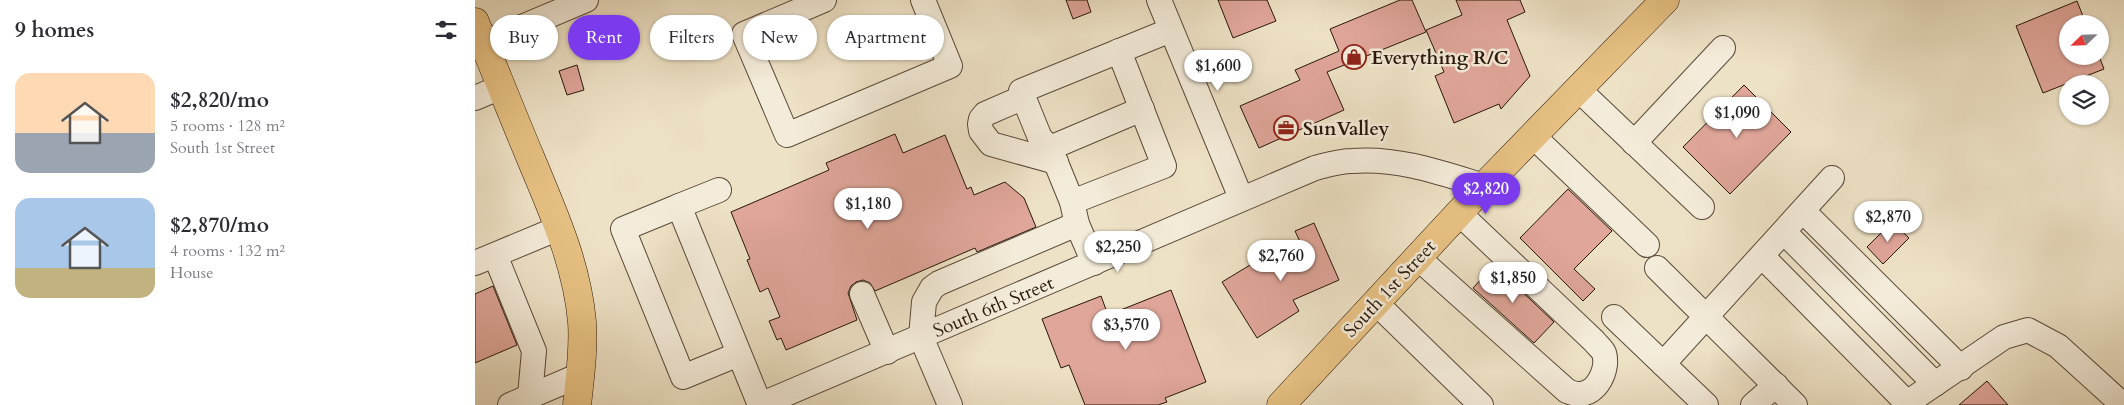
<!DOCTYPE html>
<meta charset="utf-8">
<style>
:root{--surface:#fff;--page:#f7f7f7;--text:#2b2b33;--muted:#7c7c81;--accent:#7c3aed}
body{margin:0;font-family:Cardo,serif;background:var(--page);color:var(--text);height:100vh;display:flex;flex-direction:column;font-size:19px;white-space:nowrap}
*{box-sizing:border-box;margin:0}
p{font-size:16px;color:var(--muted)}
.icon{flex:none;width:28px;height:28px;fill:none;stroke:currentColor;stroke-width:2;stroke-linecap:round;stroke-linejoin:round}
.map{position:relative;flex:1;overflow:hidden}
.side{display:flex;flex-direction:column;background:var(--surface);width:475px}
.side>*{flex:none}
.hud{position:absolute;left:15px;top:15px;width:475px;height:45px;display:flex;gap:10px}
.needle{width:32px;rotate:247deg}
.buttons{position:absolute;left:1584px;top:15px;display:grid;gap:10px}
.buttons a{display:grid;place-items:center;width:50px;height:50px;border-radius:50%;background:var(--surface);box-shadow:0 1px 4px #0004;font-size:25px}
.price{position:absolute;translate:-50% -42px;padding:0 11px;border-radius:18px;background:#fff;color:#222;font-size:16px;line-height:32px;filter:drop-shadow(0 1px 2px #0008)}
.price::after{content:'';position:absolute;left:50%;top:30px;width:15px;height:11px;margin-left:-8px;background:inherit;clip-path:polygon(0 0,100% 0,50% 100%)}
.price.selected{background:var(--accent);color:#fff}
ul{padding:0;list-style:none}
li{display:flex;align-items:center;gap:15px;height:125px;padding:0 15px}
li span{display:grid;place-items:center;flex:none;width:140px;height:100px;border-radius:15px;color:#555}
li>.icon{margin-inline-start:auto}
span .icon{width:60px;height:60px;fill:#fffc;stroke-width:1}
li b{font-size:21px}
h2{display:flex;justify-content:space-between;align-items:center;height:60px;padding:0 15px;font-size:21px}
.chip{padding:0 18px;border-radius:22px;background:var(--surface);box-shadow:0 1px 4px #0004;font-size:18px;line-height:45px}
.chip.selected{background:var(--accent);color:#fff}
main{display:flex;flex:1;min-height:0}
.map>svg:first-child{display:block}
</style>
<main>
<section class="side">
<h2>9 homes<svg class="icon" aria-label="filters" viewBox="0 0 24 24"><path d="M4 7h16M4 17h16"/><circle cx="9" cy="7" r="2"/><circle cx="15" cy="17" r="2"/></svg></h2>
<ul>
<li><span style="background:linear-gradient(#ffd9b3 60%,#9aa5b1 0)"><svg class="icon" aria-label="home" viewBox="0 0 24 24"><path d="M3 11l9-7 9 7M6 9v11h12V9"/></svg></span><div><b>$2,820/mo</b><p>5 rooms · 128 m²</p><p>South 1st Street</p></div></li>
<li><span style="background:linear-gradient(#a9c7e8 70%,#c2b280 0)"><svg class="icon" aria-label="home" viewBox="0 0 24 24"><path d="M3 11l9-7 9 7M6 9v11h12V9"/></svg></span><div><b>$2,870/mo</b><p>4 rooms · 132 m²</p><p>House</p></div></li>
</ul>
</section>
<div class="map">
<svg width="1649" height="405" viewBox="0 0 1649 405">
<rect width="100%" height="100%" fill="#eee2c6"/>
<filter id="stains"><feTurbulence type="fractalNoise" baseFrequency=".004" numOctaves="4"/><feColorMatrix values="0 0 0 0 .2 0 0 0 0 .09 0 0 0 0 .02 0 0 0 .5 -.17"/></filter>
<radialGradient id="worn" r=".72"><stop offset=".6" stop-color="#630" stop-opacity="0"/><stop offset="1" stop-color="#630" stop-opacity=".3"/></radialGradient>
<g fill="#e0a69a" stroke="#27160a">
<polygon points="591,0 612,0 616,12 598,19"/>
<polygon points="743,0 792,0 801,21 758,38"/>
<polygon points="925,0 937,0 951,32 852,72 869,110 784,148 765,106 825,80 820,70 864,51 855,29"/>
<polygon points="981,0 1045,0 1050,12 1032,20 1055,76 1026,109 1024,104 979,123 960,76 969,72 951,30 987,15"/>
<polygon points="1602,1 1611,24 1592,24 1592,56 1624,56 1629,69 1568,93 1541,26"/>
<polygon points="102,65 109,90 92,95 84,71"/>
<polygon points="1269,85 1316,132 1255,194 1208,147"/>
<polygon points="420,134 428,153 470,135 492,189 496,187 499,195 530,182 549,198 561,227 502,252 500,248 400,291 395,283 388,280 381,282 376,286 373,293 382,320 311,350 306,338 302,340 294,321 305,317 293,288 285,292 272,260 275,259 256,212 354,170 351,163"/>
<polygon points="1093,189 1137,231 1099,269 1120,289 1108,301 1045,238"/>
<polygon points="1417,222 1434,238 1408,264 1392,247"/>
<polygon points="839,223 864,280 818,300 824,311 782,338 747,282 790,256 795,263 826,244 820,231"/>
<polygon points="1019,265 1079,322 1059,343 998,288"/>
<polygon points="18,286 42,345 0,363 0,294"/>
<polygon points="696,290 731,382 690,398 692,402 683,405 610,405 594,365 586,368 567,319 626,296 633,315"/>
<polygon points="1512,381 1533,405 1484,405"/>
</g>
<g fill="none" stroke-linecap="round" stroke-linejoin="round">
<defs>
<g id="minor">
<polyline points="349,0 269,34 312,135 475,66 448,0"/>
<polyline points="684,0 766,198"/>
<polyline points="9,43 111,0"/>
<polyline points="1103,89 1227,207"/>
<polyline points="549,97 510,114 506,119 505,124 506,131 516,144 581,162"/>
<polyline points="0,98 26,87"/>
<polyline points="1058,136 1172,245"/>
<polyline points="1159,143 1248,48"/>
<polyline points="575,148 667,109"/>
<polyline points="597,202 689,166 644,51"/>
<polyline points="204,206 244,190"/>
<polyline points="1328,211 1486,368"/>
<polyline points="1309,232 1460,384"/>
<polyline points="20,255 59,351 55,396"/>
<polyline points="1287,256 1432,403"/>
<path d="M 943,258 L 1092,391 C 1095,392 1100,394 1103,394 C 1122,395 1134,369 1129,353 C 1127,349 1122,345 1119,341 L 984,213"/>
<polyline points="0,263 84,228"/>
<polyline points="619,263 602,224 597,202 575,148 565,138 546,91 696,30"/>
<polyline points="1182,268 1320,405"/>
<polyline points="387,294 412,352"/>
<polyline points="901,303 1006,405"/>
<polyline points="1139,317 1231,405"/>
<polyline points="264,354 208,377 148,229 204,206 285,405"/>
<polyline points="1188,364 1357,178"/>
<polyline points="35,405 105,375"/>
<path d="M 285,405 L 840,168 C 852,165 865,161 877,161 C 922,157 967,173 1009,186"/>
<polyline points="475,405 446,337 449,302 457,288 464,283 602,224"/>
<polyline points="1278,405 1301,385"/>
<polyline points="1429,405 1529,337 1553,330 1583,346 1648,405"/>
</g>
<g id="major">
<path d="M 0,22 C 19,68 37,114 56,159 C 78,212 102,264 107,322 C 109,349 105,378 102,405"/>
<polyline points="806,405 1009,186 1190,0"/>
</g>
</defs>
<use href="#minor" stroke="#594939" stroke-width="26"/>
<use href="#major" stroke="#27160a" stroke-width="29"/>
<use href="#minor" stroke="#f4ecda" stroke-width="24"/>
<use href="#major" stroke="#e7c183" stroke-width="28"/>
</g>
<defs>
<symbol id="shop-ring" viewBox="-11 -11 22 22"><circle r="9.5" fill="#f4ecda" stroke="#8f2418" stroke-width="1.5"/><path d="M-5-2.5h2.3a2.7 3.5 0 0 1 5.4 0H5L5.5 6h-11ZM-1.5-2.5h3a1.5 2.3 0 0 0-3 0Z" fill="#8f2418"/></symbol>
<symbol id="office-ring" viewBox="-11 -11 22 22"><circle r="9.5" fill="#f4ecda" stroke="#8f2418" stroke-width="1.5"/><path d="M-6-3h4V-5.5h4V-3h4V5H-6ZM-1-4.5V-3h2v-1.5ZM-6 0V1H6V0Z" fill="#8f2418"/></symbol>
</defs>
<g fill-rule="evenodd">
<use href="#shop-ring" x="865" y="43" width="28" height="28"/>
<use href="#office-ring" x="797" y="114" width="28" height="28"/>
</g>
<g text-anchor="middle" stroke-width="5" stroke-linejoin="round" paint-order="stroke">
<g font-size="19" font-weight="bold" fill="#27160a" stroke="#f4ecda" text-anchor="start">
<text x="896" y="64">Everything R/C</text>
<text x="828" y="135">SunValley</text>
</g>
<g font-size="19" fill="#27160a" stroke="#f4ecda">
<text transform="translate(914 288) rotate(-47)" y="7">South 1st Street</text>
<text transform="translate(518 306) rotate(-23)" y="7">South 6th Street</text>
</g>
</g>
<rect width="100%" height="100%" filter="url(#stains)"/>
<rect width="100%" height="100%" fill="url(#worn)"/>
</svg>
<div class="buttons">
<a><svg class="needle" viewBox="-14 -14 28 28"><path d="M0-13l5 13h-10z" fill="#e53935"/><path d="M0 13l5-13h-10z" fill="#7c7c81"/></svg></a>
<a><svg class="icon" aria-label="layers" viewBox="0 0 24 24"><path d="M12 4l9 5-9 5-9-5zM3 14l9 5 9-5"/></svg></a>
</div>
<b class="price" style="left:743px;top:92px">$1,600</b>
<b class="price" style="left:1262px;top:139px">$1,090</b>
<b class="price selected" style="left:1011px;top:215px">$2,820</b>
<b class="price" style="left:393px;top:230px">$1,180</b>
<b class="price" style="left:1413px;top:243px">$2,870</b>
<b class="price" style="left:643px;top:273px">$2,250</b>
<b class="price" style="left:806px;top:282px">$2,760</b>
<b class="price" style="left:1038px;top:304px">$1,850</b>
<b class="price" style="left:651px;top:351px">$3,570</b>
<div class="hud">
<a class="chip">Buy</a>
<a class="chip selected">Rent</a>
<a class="chip">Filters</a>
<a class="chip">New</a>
<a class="chip">Apartment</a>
</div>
</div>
</main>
